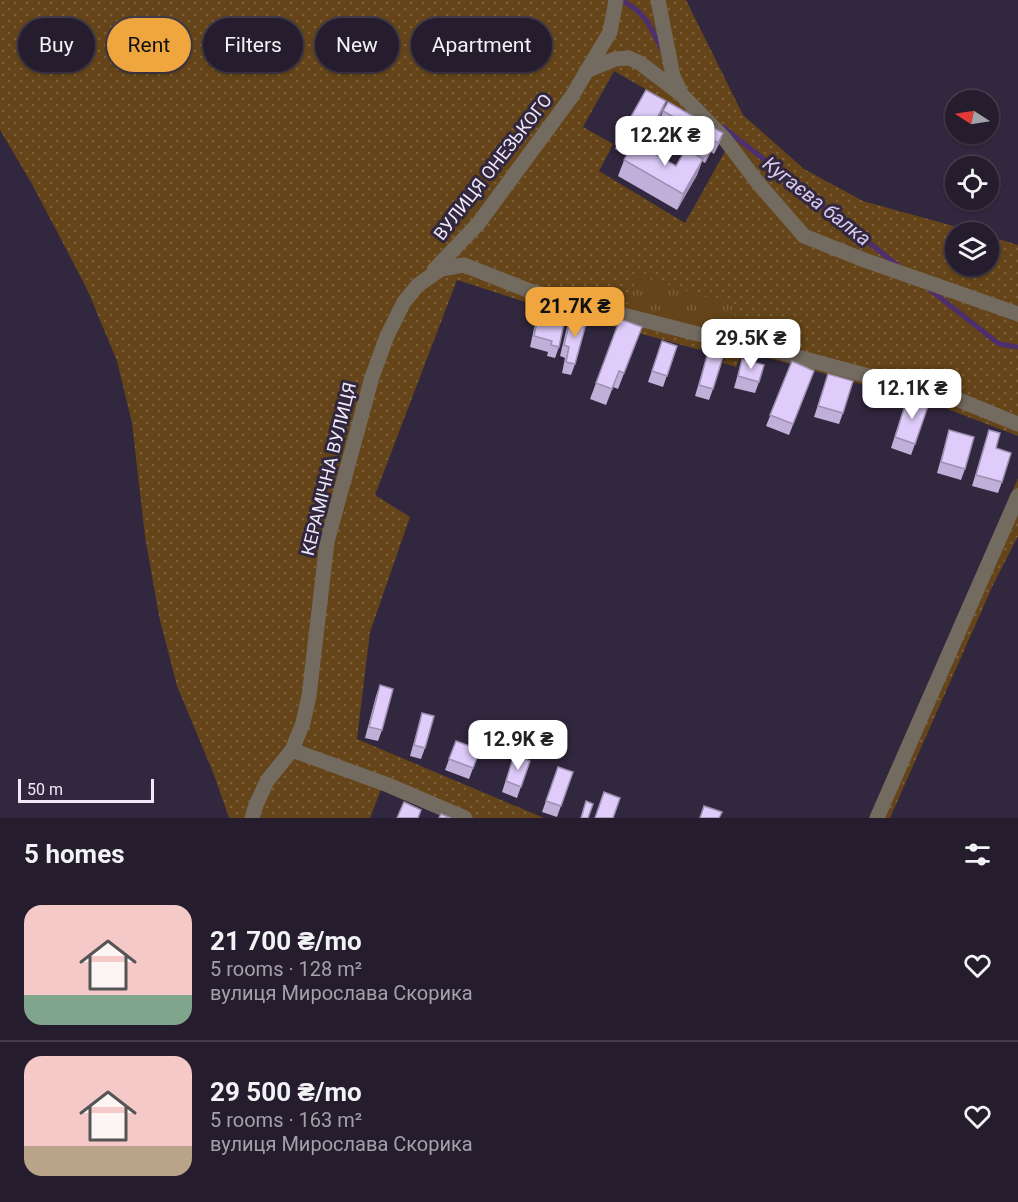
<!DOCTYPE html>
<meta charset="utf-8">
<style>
:root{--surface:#251d2e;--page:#2d2636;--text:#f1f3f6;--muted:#a3a2aa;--line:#423b4a;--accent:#f0a63f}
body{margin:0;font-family:Roboto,sans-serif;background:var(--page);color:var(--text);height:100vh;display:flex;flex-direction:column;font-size:22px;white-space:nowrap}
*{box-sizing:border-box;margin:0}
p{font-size:20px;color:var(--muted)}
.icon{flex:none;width:33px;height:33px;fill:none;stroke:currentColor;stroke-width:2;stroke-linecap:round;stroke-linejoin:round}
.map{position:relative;height:818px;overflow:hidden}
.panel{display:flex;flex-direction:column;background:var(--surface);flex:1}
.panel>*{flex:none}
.top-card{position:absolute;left:18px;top:18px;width:600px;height:54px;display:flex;gap:12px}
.needle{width:39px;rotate:282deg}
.fabs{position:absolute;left:945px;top:90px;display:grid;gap:12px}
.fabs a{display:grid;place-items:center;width:54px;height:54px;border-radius:50%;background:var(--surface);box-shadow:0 2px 4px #0004,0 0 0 2px var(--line);font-size:30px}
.scale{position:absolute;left:18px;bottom:15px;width:136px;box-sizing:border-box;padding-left:6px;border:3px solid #efe9f9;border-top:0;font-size:16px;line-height:21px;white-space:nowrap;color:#efe9f9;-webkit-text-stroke:4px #31273e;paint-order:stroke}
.price{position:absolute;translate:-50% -51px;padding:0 14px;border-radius:12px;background:#fff;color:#222;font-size:20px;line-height:39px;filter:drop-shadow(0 2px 3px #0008)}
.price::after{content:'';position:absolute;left:50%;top:36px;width:18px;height:14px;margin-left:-9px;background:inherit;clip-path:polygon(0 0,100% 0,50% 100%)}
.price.active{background:var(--accent);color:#111}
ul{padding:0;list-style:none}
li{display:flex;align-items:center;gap:18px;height:150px;padding:0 24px}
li+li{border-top:2px solid var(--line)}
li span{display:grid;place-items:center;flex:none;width:168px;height:120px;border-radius:18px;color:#555}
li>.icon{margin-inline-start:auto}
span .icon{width:72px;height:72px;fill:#fffc;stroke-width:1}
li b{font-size:26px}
h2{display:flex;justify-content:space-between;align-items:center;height:72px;padding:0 24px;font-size:26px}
.pill{padding:0 21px;border-radius:27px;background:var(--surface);box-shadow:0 2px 4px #0004,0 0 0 2px var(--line);font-size:21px;line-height:54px}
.pill.active{background:var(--accent);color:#111}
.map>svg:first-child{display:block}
</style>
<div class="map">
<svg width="1018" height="818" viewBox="0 0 1018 818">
<defs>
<pattern id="grass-dots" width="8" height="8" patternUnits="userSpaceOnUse" patternTransform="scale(1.5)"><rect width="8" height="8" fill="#644418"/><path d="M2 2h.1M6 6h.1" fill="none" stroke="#7a5f3a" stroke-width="1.8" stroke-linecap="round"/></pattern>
<pattern id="park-tufts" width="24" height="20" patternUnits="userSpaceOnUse" patternTransform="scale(1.5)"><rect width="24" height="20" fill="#644418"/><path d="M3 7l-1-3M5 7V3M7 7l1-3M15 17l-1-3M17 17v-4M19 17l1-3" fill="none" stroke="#7a5f3a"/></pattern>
</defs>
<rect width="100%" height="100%" fill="#31273e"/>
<g fill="url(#grass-dots)" fill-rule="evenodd">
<path d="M 0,0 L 686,0 L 743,115 L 804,169 L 863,201 L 975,232 L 956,232 L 956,266 L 988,266 L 989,236 L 1018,245 L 1018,436 L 942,407 L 743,351 L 736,367 L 723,363 L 727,351 L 703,343 L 700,350 L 522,301 L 457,280 L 375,495 L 410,517 L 370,632 L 357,739 L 544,818 L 458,818 L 382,787 L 370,818 L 229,818 L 214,775 L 177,686 L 159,616 L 145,536 L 132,423 L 117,361 L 87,289 L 32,184 L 0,130 ZM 614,71 L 732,139 L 685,223 L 599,171 L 613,144 L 583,127 Z"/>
<polygon points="1018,478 1018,536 993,585 890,818 869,818"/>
</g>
<polygon fill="url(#park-tufts)" points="638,275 737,307 730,334 627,309"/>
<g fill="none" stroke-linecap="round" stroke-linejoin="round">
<g stroke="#4d2e6f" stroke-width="5">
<path d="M 621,0 C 646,13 650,25 662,50"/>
<polyline points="723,127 901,268"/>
<polyline points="928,288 999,344 1018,347"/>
</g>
<g stroke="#736a60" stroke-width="15">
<polyline points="658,0 673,76 681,93"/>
<polyline points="586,71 615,59 629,58 640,63 682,95 724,138 758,183 804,236 864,260 1018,314"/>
<polyline points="434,270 478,224 572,96 610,32 616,0"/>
<polyline points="292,750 388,785 465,818"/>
<polyline points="252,818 256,805 267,781 292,750 303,723 309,696 327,542 372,377 387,336 404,302 418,285 441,269 464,265 530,291 698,334 741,342 959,400 1018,424"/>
<polyline points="877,818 1018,496"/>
</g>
</g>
<g fill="#c0afd8">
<polygon points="663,111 723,133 719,144 714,154 711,152 705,163 702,161 697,175 677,210 618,176 626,155 615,149 619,138 662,112 650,134 645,148 676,166 695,154 696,152 671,138 674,131 659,122"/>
<polygon points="540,308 548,318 557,320 560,313 559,347 555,358 547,356 548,352 530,347 536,319"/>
<polygon points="571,316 575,364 571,375 562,373 565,358 560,356 567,327"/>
<polygon points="620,319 642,327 618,389 613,387 606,405 590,399"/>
<polygon points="662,341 677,346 663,387 648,382"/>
<polygon points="708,352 713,389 709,400 695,396"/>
<polygon points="742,359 759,382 755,393 734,388"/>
<polygon points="792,361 814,371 789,435 766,426"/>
<polygon points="828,374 843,413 839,424 814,417"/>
<polygon points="904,407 915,444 911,455 891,448"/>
<polygon points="949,430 965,469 961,480 937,473"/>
<polygon points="989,430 996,448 1002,482 998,493 972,486"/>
<polygon points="380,685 382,730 378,741 365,738 376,696"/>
<polygon points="422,713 425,748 421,759 410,756"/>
<polygon points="456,741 480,750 469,779 445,770"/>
<polygon points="514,755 530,761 517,798 502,792"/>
<polygon points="558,767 573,772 557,817 542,812"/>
</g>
<g fill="#9c8fb0">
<polygon points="666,101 662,112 650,135 654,124"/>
<polygon points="723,133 719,144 714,154 718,143"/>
<polygon points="715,141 711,152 705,163 709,152"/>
<polygon points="703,159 697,175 677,210 683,194"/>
</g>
<g fill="#dfccfb" stroke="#9c8fb0" stroke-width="1.5">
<polygon points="646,90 666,101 654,124 652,123 647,132 650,134 644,147 634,142 632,145 619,138"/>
<polygon points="668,102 723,133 718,143 715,141 709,152 698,146 701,141 675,127 679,120 663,111"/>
<polygon points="634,142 676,166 686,149 703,159 683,194 624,160"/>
<polygon points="540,308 550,311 548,318 558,320 560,313 566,314 559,347 551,345 552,341 534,336"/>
<polygon points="571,316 587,320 575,364 566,362 569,347 564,345"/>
<polygon points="620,319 642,327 624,373 619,371 612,389 596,383"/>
<polygon points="662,341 677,346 667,376 652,371"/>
<polygon points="708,352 723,357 713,389 699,385"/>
<polygon points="742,359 764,365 759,382 738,376"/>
<polygon points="792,361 814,371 793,424 770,415"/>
<polygon points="828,374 853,381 843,413 818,406"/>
<polygon points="908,396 929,403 915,444 895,437"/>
<polygon points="949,430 974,437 965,469 941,462"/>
<polygon points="989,430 1000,433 996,448 1011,453 1002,482 976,475"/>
<polygon points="380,685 393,689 382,730 369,727"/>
<polygon points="422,713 434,716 425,748 414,745"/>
<polygon points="456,741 480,750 473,768 449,759"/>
<polygon points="514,755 530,761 521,787 506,781"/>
<polygon points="558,767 573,772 561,806 546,801"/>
<polygon points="604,792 620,798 613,818 595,818"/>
<polygon points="586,801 593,804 588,818 581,818"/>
<polygon points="404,802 421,810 418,818 397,818"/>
<polygon points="704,806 722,812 719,818 700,818"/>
<polygon points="441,814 451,818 439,818"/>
</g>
<g text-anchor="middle" stroke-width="6" stroke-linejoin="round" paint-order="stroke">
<g font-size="18" fill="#efe9f9" stroke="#31273e">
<text transform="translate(493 167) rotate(-52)" y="6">ВУЛИЦЯ ОНЕЗЬКОГО</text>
<text transform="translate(329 469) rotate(-76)" y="6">КЕРАМІЧНА ВУЛИЦЯ</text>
</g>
<g font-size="20" font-style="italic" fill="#d9caf1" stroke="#31273e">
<text transform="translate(817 201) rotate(38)" y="7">Кугаєва балка</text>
</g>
</g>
</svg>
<div class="fabs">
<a><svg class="needle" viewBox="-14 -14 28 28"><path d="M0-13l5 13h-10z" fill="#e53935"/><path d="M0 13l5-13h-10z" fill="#a3a2aa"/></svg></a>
<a><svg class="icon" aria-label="locate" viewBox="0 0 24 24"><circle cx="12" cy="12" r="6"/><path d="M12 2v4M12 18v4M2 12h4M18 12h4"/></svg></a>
<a><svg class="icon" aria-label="layers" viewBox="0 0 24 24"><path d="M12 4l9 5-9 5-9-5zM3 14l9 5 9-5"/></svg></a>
</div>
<div class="scale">50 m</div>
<b class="price" style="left:665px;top:167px">12.2K ₴</b>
<b class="price active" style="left:575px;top:338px">21.7K ₴</b>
<b class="price" style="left:751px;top:370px">29.5K ₴</b>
<b class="price" style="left:912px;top:420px">12.1K ₴</b>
<b class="price" style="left:518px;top:771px">12.9K ₴</b>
<div class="top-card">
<a class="pill">Buy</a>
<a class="pill active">Rent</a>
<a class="pill">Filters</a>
<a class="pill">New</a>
<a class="pill">Apartment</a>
</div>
</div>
<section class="panel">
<h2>5 homes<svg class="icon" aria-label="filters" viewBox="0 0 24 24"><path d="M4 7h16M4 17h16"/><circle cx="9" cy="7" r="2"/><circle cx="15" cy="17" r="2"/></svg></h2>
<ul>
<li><span style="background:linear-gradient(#f6c9c9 75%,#7fa58c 0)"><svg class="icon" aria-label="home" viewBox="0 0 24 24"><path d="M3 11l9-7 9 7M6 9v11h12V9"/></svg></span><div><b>21 700 ₴/mo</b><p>5 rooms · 128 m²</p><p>вулиця Мирослава Скорика</p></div><svg class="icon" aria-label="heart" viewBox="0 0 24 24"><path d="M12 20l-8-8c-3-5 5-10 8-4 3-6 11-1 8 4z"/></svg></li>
<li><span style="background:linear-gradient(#f6c9c9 75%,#b9a48a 0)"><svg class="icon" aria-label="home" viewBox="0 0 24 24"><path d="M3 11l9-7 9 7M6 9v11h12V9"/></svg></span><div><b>29 500 ₴/mo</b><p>5 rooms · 163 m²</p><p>вулиця Мирослава Скорика</p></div><svg class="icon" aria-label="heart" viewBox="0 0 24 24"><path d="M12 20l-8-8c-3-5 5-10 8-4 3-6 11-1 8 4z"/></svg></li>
</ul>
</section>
